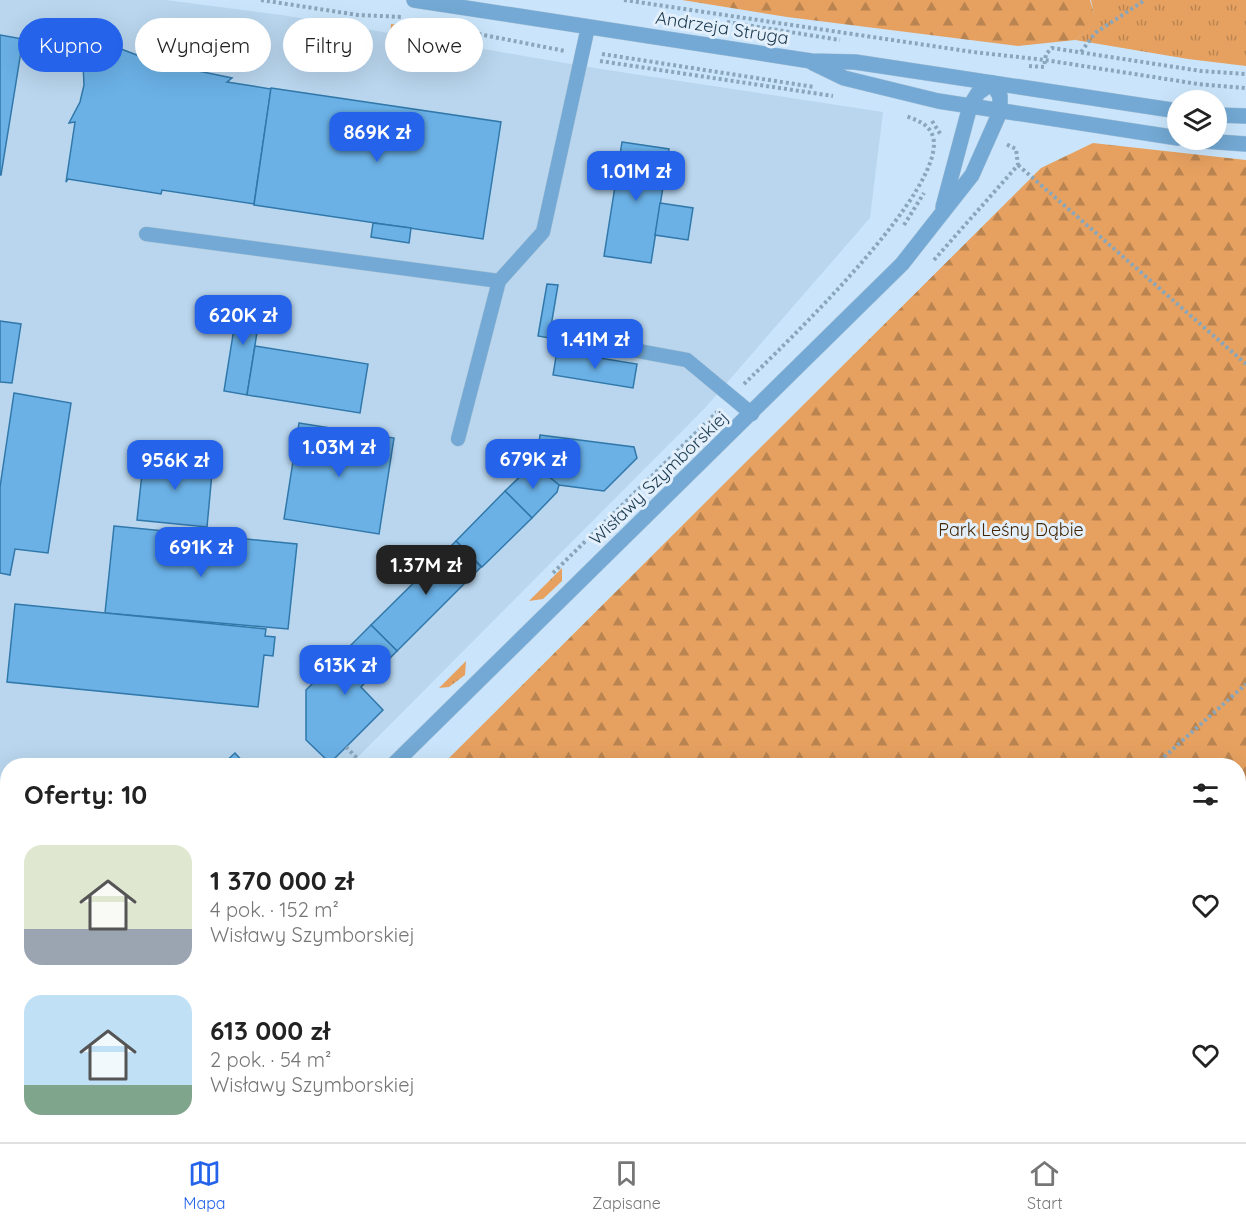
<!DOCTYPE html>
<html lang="pl">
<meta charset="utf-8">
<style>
:root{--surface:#fff;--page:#f2f2f2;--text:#222;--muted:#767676;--line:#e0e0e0;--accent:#2563eb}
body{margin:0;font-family:Quicksand,sans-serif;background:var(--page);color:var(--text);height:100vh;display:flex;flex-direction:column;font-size:22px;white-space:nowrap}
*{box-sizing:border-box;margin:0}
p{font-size:20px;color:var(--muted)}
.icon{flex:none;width:33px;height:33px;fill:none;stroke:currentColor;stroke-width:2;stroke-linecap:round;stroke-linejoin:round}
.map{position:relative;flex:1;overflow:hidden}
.panel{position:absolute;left:0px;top:758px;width:1246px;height:386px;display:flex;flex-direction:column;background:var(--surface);border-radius:24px 24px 0 0;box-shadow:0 6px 24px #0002}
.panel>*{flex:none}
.banner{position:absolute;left:18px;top:18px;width:600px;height:54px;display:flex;gap:12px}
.buttons{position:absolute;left:1167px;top:90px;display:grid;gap:12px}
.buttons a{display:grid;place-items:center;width:60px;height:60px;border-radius:50%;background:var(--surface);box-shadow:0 6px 24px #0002;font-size:30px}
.price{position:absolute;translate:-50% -51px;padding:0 14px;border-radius:12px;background:var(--accent);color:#fff;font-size:20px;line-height:39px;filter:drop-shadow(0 2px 3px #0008)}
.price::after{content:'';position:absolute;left:50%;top:36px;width:18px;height:14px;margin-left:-9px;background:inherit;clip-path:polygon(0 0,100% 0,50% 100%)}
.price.selected{background:#222;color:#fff}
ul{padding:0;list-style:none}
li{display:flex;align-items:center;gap:18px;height:150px;padding:0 24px}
li span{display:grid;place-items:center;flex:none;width:168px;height:120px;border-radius:18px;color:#555}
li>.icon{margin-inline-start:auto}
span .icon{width:72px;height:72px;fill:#fffc;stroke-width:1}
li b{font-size:26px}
h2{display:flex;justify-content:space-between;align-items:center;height:72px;padding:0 24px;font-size:26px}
.tag{padding:0 21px;border-radius:27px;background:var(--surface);box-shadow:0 6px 24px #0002;font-size:21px;line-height:54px}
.tag.selected{background:var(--accent);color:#fff}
.menu{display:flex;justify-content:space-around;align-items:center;height:84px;border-top:2px solid var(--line);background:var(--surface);font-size:16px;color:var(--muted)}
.menu a{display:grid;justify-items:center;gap:3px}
.menu .selected{color:var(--accent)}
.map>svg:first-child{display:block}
</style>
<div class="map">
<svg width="1246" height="1142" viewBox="0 0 1246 1142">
<defs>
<pattern id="grass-tufts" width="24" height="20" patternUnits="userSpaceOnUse" patternTransform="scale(1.5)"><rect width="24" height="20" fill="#e6a160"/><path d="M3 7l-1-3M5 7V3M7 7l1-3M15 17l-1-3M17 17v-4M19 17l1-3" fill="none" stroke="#ba8451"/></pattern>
<pattern id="forest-firs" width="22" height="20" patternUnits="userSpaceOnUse" patternTransform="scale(1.5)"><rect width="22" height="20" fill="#e6a160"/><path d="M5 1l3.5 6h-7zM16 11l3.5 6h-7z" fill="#ba8451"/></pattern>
</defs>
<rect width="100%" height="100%" fill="#cae5fb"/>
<polygon fill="#b9d6ee" points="0,0 166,0 282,15 601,69 883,112 870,218 705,408 350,765 8,765 8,1091 0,1098"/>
<g fill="url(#grass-tufts)">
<polygon points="1091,0 1246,0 1246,66 1188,59 1075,40 1096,23"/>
<polygon points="391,24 422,28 422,39 411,49 400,47 390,39"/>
<polygon points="714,421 706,441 695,452 682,451"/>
<polygon points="562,568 562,581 543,599 529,601"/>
<polygon points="466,661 465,675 449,687 439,688"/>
</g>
<g fill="url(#forest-firs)">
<polygon points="682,0 1090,0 1097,23 1075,40 1018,46 787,17"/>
<polygon points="1093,143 1246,160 1246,1142 53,1142 60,1136 1239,1136 1239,765 442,765 1041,168"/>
</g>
<g fill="#6bb1e6" stroke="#3178aa" stroke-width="1.5">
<polygon points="82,34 155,62 232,78 227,82 271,89 254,204 162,190 161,194 68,179 66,182 75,122 69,123 80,102 84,85 83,64 77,43"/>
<polygon points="0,35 23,39 1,175 0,175"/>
<polygon points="271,88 501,122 483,239 254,205"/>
<polygon points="622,142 669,149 651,263 604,256"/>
<polygon points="660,203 693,208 688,240 655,235"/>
<polygon points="373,223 411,228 409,243 371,237"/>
<polygon points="547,284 558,285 549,338 538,336"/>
<polygon points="239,297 262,301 247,395 224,391"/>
<polygon points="0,321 21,324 12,383 0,382"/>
<polygon points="255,346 368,364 360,413 247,395"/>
<polygon points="557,351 637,364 633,388 553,375"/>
<polygon points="14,393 71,403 48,553 15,549 10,575 0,573 0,487"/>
<polygon points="299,423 394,438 379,534 284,519"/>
<polygon points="540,435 634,447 637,458 604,491 559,485 536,466"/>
<polygon points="144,455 213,462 207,527 137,520"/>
<polygon points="536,466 559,485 557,492 532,518 505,491 530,467"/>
<polygon points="505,491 532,518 482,567 456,541"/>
<polygon points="114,526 297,544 288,629 105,613"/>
<polygon points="456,541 481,567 397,651 371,625"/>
<polygon points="15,604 266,629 265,636 275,637 273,656 264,655 258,707 7,682"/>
<polygon points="371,625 397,651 361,687 383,710 330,763 306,740 306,690"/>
<polygon points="235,753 246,765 222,765"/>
</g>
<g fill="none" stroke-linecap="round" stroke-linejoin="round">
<defs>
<g id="lane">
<polyline points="146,234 499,281"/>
<polyline points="622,348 687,360 752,414"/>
<polyline points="458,439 499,281 543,232 588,27"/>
</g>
<g id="street">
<polyline points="414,0 811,61 855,62 1178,111"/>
<polyline points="813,63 844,78 938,101 1178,138"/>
<polyline points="1216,115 1246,116"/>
<polyline points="1190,140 1246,144"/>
<polyline points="943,207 970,106 978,93 992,83"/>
<polyline points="393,765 902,264 972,175 1000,112 1000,96 992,83"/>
<polyline points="9,1142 16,1136"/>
</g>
</defs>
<use href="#lane" stroke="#a7c2d8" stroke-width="15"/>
<use href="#street" stroke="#a7c2d8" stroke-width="16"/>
<g stroke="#8aa6bb" stroke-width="4" stroke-dasharray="3 3" stroke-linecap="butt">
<polyline points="261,0 358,15 403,17"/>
<polyline points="624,0 973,52 1045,60 1198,84 1246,88"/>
<polyline points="727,22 840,40"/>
<polyline points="443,27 565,51"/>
<polyline points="1081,52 1095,33 1145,0"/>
<polyline points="602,54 814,87"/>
<polyline points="600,61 833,96"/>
<polyline points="1029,66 1044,67 1046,54 1052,48 1201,71 1246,74"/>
<polyline points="932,121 941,135"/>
<polyline points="1018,165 1246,364"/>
<polyline points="904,225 924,193"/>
<polyline points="934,260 1018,165 1016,149 1006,144"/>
<path d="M 744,384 C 781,348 954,184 932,134 C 927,123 916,120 906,116"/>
<polyline points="553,573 718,411"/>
<polyline points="346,747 358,759"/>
<polyline points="1155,765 1246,684"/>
<polyline points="613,1136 619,1142"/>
<polyline points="730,1142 737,1136"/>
</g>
<use href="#lane" stroke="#73a9d4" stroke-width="14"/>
<use href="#street" stroke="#73a9d4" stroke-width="15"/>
</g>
<g text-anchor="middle" stroke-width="6" stroke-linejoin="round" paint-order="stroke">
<g font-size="18" fill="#1a384d" stroke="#e3f0fc">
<text transform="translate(722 28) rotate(9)" y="6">Andrzeja Struga</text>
<text transform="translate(659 478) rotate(-44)" y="6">Wisławy Szymborskiej</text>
</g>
<g font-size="18" fill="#452705" stroke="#e3f0fc">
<text x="1011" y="536">Park Leśny Dąbie</text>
</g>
</g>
</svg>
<div class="buttons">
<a><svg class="icon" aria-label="layers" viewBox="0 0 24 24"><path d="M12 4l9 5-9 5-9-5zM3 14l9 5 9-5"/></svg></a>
</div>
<b class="price" style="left:377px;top:163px">869K zł</b>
<b class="price" style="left:636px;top:202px">1.01M zł</b>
<b class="price" style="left:243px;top:346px">620K zł</b>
<b class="price" style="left:595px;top:370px">1.41M zł</b>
<b class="price" style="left:339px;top:478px">1.03M zł</b>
<b class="price" style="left:533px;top:490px">679K zł</b>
<b class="price" style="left:175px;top:491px">956K zł</b>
<b class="price" style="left:201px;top:578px">691K zł</b>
<b class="price selected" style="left:426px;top:596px">1.37M zł</b>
<b class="price" style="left:345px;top:696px">613K zł</b>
<div class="banner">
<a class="tag selected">Kupno</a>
<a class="tag">Wynajem</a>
<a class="tag">Filtry</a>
<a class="tag">Nowe</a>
</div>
<section class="panel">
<h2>Oferty: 10<svg class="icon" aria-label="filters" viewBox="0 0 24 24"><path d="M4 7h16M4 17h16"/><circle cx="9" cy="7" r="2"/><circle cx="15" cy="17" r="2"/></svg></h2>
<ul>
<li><span style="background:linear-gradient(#dfe7d0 70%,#9aa5b1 0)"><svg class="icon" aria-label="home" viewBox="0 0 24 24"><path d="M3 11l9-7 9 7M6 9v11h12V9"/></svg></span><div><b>1 370 000 zł</b><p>4 pok. · 152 m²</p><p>Wisławy Szymborskiej</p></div><svg class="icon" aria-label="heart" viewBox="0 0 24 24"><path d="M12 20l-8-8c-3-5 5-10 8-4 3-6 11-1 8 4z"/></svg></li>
<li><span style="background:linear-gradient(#bfe0f5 75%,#7fa58c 0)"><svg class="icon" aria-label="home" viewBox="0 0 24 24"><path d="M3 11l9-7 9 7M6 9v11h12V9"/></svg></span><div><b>613 000 zł</b><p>2 pok. · 54 m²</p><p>Wisławy Szymborskiej</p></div><svg class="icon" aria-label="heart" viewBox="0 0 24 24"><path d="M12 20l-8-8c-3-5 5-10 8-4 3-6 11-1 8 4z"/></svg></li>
</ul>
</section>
</div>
<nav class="menu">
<a class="selected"><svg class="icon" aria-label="map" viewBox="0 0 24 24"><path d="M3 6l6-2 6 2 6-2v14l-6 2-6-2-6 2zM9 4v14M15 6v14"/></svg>Mapa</a>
<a><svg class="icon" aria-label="saved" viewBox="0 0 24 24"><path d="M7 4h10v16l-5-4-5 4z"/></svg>Zapisane</a>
<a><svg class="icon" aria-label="home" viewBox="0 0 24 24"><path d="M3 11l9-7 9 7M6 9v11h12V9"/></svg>Start</a>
</nav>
